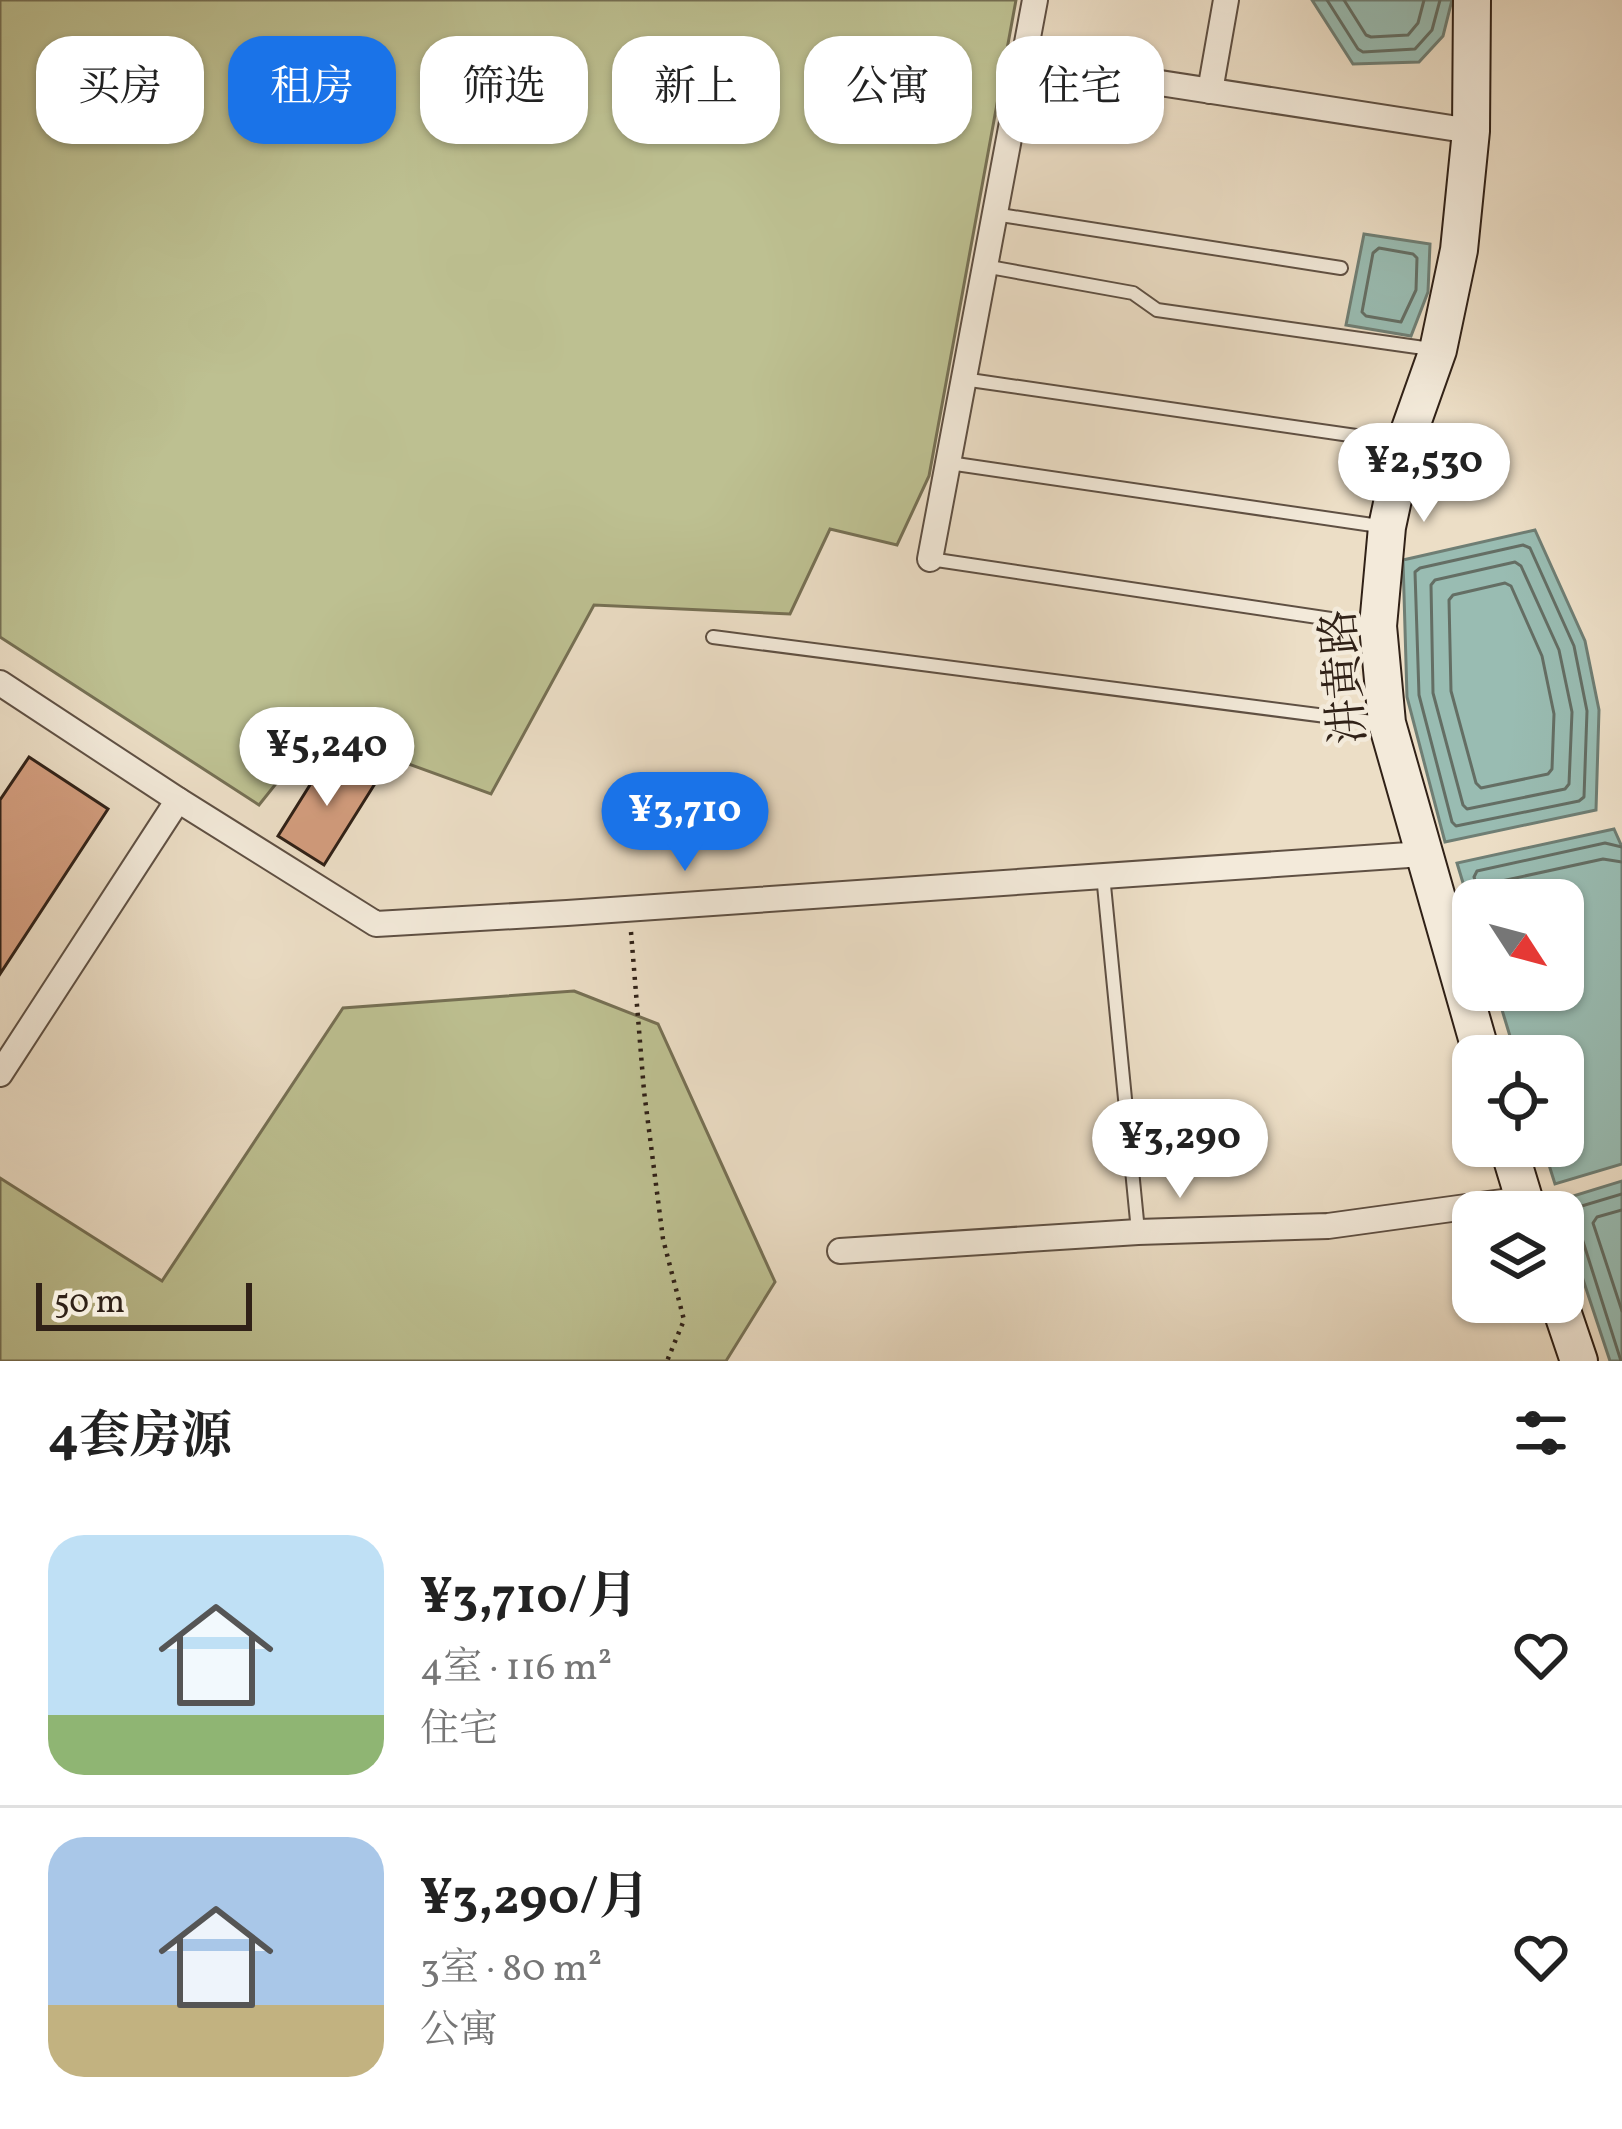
<!DOCTYPE html>
<html lang="zh">
<meta charset="utf-8">
<style>
:root{--surface:#fff;--page:#f6f6f6;--text:#222;--muted:#767676;--line:#e0e0e0;--accent:#1a73e8}
body{margin:0;font-family:Vollkorn,"Noto Serif SC",serif;background:var(--page);color:var(--text);height:100vh;display:flex;flex-direction:column;font-size:45px;white-space:nowrap}
*{box-sizing:border-box;margin:0}
p{font-size:39px;color:var(--muted)}
.icon{flex:none;width:66px;height:66px;fill:none;stroke:currentColor;stroke-width:2;stroke-linecap:round;stroke-linejoin:round}
.map{position:relative;height:1361px;overflow:hidden}
.side{display:flex;flex-direction:column;background:var(--surface);flex:1}
.side>*{flex:none}
.guide{position:absolute;left:36px;top:36px;width:1551px;height:108px;display:flex;gap:24px}
.needle{width:78px;rotate:126deg}
.fabs{position:absolute;left:1452px;top:879px;display:grid;gap:24px}
.fabs a{display:grid;place-items:center;width:132px;height:132px;border-radius:24px;background:var(--surface);box-shadow:0 3px 9px #0004;font-size:60px}
.scale{position:absolute;left:36px;bottom:30px;width:216px;box-sizing:border-box;padding-left:12px;border:6px solid #302117;border-top:0;font-size:33px;line-height:42px;white-space:nowrap;color:#302117;-webkit-text-stroke:9px #f3eada;paint-order:stroke}
.price{position:absolute;translate:-50% -102px;padding:0 27px;border-radius:42px;background:#fff;color:#222;font-size:39px;line-height:78px;filter:drop-shadow(0 3px 6px #0008)}
.price::after{content:'';position:absolute;left:50%;top:72px;width:36px;height:27px;margin-left:-18px;background:inherit;clip-path:polygon(0 0,100% 0,50% 100%)}
.price.active{background:var(--accent);color:#fff}
ul{padding:0;list-style:none}
li{display:flex;align-items:center;gap:36px;height:300px;padding:0 48px}
li+li{border-top:3px solid var(--line)}
li span{display:grid;place-items:center;flex:none;width:336px;height:240px;border-radius:36px;color:#555}
li>.icon{margin-inline-start:auto}
span .icon{width:144px;height:144px;fill:#fffc;stroke-width:1}
li b{font-size:51px}
h2{display:flex;justify-content:space-between;align-items:center;height:144px;padding:0 48px;font-size:51px}
.chip{padding:0 42px;border-radius:36px;background:var(--surface);box-shadow:0 3px 9px #0004;font-size:42px;line-height:108px}
.chip.active{background:var(--accent);color:#fff}
.map>svg:first-child{display:block}
</style>
<div class="map">
<svg width="1622" height="1361" viewBox="0 0 1622 1361">
<rect width="100%" height="100%" fill="#ecdec6"/>
<filter id="stains"><feTurbulence type="fractalNoise" baseFrequency=".00167" numOctaves="4"/><feColorMatrix values="0 0 0 0 .2 0 0 0 0 .09 0 0 0 0 .02 0 0 0 .5 -.17"/></filter>
<radialGradient id="worn" r=".72"><stop offset=".6" stop-color="#630" stop-opacity="0"/><stop offset="1" stop-color="#630" stop-opacity=".3"/></radialGradient>
<g fill="#bdc091" stroke="#767054" stroke-width="3">
<polygon points="0,0 1016,0 929,476 897,545 830,529 790,614 594,605 491,794 318,731 259,805 0,637"/>
<polygon points="574,991 658,1024 775,1282 726,1361 0,1361 0,1178 162,1281 343,1008"/>
</g>
<g fill="#99bcb2" stroke="#6f7e74" stroke-width="3">
<polygon points="1312,0 1452,0 1443,36 1419,62 1353,64"/>
<polygon points="1364,234 1430,244 1428,292 1411,336 1346,325"/>
<polygon points="1535,530 1585,641 1599,710 1596,810 1445,842 1407,697 1403,560"/>
<polygon points="1614,829 1622,847 1622,1164 1555,1184 1543,1146 1563,1146 1563,1056 1516,1056 1496,990 1563,990 1563,900 1473,900 1473,916 1457,863"/>
<polygon points="1622,1181 1622,1361 1610,1361 1557,1201"/>
</g>
<g fill="none" stroke-linecap="round" stroke-linejoin="round">
<g stroke="#646e64" stroke-width="3">
<polyline points="1327,0 1358,49 1363,52 1415,49 1432,30 1440,0"/>
<polyline points="1344,0 1366,35 1371,37 1408,35 1418,23 1424,0"/>
<polygon points="1379,248 1413,254 1417,258 1416,290 1401,322 1366,316 1362,312 1373,253"/>
<polygon points="1523,545 1530,548 1574,646 1587,711 1584,797 1579,801 1456,826 1452,822 1419,695 1415,572 1420,568"/>
<polygon points="1515,562 1521,566 1559,650 1572,712 1569,784 1565,789 1467,809 1463,805 1433,693 1431,585 1435,580"/>
<polygon points="1505,583 1511,586 1542,656 1554,714 1552,769 1548,774 1481,788 1476,783 1451,691 1449,600 1453,595"/>
<polyline points="1481,900 1474,877 1477,871 1605,843 1622,847"/>
<polyline points="1496,900 1493,887 1497,882 1603,859 1622,862"/>
<polyline points="1622,1210 1597,1217 1593,1223 1622,1311"/>
<polyline points="1621,1361 1580,1232 1570,1218 1575,1208 1622,1194"/>
</g>
</g>
<g fill="#d39d7e" stroke="#302117" stroke-width="3">
<polygon points="330,753 376,782 324,865 278,836"/>
<polygon points="29,757 108,809 0,974 0,800"/>
</g>
<g fill="none" stroke-linecap="round" stroke-linejoin="round">
<defs>
<g id="lane">
<polyline points="994,214 1341,268"/>
<polyline points="984,266 1133,293 1157,310 1431,349"/>
<polyline points="963,379 1398,442"/>
<polyline points="949,463 1386,527"/>
<polyline points="930,559 1371,625"/>
<polyline points="713,637 1380,723"/>
<polyline points="1103,875 1138,1231"/>
</g>
<g id="street">
<polyline points="1024,62 1471,131"/>
<polyline points="1210,91 1226,0"/>
<polyline points="930,559 1035,0"/>
<polyline points="0,683 178,800 376,924 567,913 1423,854"/>
<polyline points="0,1074 178,800"/>
<polyline points="840,1251 1138,1232 1328,1226 1524,1199"/>
</g>
<g id="secondary">
<polyline points="1472,0 1471,131 1459,250 1438,350 1405,443 1387,527 1378,626 1387,723 1482,1056"/>
<polyline points="1508,1146 1528,1212"/>
<polyline points="1559,1302 1579,1361"/>
</g>
</defs>
<use href="#lane" stroke="#5f5043" stroke-width="16"/>
<use href="#street" stroke="#5f5043" stroke-width="28"/>
<use href="#secondary" stroke="#302117" stroke-width="40"/>
<polyline stroke="#302117" stroke-width="4.5" stroke-dasharray="3 6" stroke-linecap="butt" points="631,932 644,1091 663,1239 684,1320 667,1361"/>
<use href="#lane" stroke="#f3eada" stroke-width="12"/>
<use href="#street" stroke="#f3eada" stroke-width="24"/>
<use href="#secondary" stroke="#f3eada" stroke-width="36"/>
</g>
<g text-anchor="middle" stroke-width="9" stroke-linejoin="round" paint-order="stroke">
<g font-size="45" fill="#302117" stroke="#f3eada">
<text transform="translate(1342 677) rotate(-95)" y="16">汫黄路</text>
</g>
</g>
<rect width="100%" height="100%" filter="url(#stains)"/>
<rect width="100%" height="100%" fill="url(#worn)"/>
</svg>
<div class="fabs">
<a><svg class="needle" viewBox="-14 -14 28 28"><path d="M0-13l5 13h-10z" fill="#e53935"/><path d="M0 13l5-13h-10z" fill="#767676"/></svg></a>
<a><svg class="icon" aria-label="locate" viewBox="0 0 24 24"><circle cx="12" cy="12" r="6"/><path d="M12 2v4M12 18v4M2 12h4M18 12h4"/></svg></a>
<a><svg class="icon" aria-label="layers" viewBox="0 0 24 24"><path d="M12 4l9 5-9 5-9-5zM3 14l9 5 9-5"/></svg></a>
</div>
<div class="scale">50 m</div>
<b class="price" style="left:1424px;top:525px">¥2,530</b>
<b class="price" style="left:327px;top:809px">¥5,240</b>
<b class="price active" style="left:685px;top:874px">¥3,710</b>
<b class="price" style="left:1180px;top:1201px">¥3,290</b>
<div class="guide">
<a class="chip">买房</a>
<a class="chip active">租房</a>
<a class="chip">筛选</a>
<a class="chip">新上</a>
<a class="chip">公寓</a>
<a class="chip">住宅</a>
</div>
</div>
<section class="side">
<h2>4套房源<svg class="icon" aria-label="filters" viewBox="0 0 24 24"><path d="M4 7h16M4 17h16"/><circle cx="9" cy="7" r="2"/><circle cx="15" cy="17" r="2"/></svg></h2>
<ul>
<li><span style="background:linear-gradient(#bfe0f5 75%,#8fb573 0)"><svg class="icon" aria-label="home" viewBox="0 0 24 24"><path d="M3 11l9-7 9 7M6 9v11h12V9"/></svg></span><div><b>¥3,710/月</b><p>4室 · 116 m²</p><p>住宅</p></div><svg class="icon" aria-label="heart" viewBox="0 0 24 24"><path d="M12 20l-8-8c-3-5 5-10 8-4 3-6 11-1 8 4z"/></svg></li>
<li><span style="background:linear-gradient(#a9c7e8 70%,#c2b280 0)"><svg class="icon" aria-label="home" viewBox="0 0 24 24"><path d="M3 11l9-7 9 7M6 9v11h12V9"/></svg></span><div><b>¥3,290/月</b><p>3室 · 80 m²</p><p>公寓</p></div><svg class="icon" aria-label="heart" viewBox="0 0 24 24"><path d="M12 20l-8-8c-3-5 5-10 8-4 3-6 11-1 8 4z"/></svg></li>
</ul>
</section>
